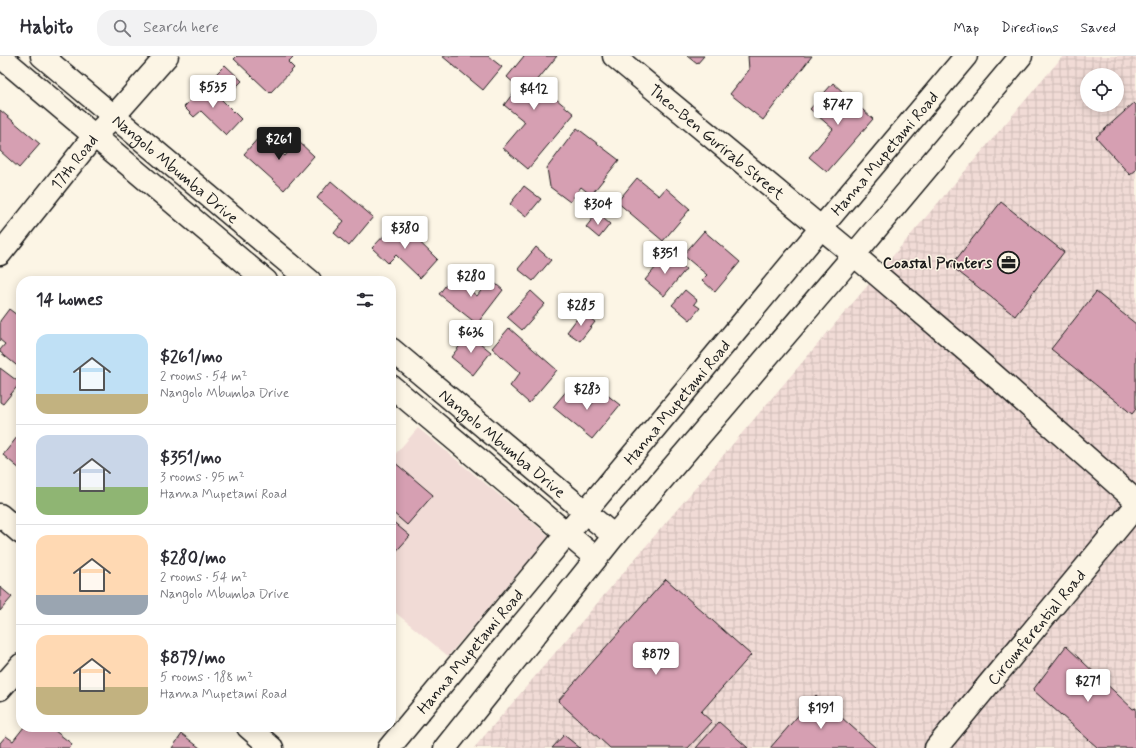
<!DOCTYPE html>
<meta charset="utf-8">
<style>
:root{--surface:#fff;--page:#f2f2f3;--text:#2b2b33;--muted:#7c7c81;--line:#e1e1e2;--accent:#1c1c1c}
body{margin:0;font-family:Mynerve,sans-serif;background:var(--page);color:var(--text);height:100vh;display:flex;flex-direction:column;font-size:15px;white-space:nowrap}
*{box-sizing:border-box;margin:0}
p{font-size:13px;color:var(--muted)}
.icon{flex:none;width:22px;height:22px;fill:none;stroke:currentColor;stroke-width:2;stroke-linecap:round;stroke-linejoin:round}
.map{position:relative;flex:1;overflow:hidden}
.drawer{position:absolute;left:16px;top:220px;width:380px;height:456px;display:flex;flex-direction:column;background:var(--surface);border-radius:16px;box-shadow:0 2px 10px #0003}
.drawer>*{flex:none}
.fabs{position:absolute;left:1080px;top:12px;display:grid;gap:8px}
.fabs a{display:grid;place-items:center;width:44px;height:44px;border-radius:50%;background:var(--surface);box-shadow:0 2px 10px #0003;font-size:20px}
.price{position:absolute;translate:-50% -34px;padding:0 9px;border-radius:4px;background:#fff;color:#222;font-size:13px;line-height:26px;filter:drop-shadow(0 1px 2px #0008)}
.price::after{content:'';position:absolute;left:50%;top:24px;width:12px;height:9px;margin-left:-6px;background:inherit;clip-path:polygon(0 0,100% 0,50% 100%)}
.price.active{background:var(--accent);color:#fff}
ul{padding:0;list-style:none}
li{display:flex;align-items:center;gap:12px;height:100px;padding:0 20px}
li+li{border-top:1px solid var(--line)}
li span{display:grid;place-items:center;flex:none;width:112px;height:80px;border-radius:12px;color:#555}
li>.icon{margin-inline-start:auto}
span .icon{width:48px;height:48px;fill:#fffc;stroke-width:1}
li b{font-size:17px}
h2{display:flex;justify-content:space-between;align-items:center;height:48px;padding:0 20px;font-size:17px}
header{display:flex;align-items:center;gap:24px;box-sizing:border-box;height:56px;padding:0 20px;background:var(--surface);border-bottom:1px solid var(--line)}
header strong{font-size:19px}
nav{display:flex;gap:22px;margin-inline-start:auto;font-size:14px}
.search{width:280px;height:36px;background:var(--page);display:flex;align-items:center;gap:10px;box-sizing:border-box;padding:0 14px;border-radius:16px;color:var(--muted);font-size:15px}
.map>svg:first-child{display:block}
</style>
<header>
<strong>Habito</strong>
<div class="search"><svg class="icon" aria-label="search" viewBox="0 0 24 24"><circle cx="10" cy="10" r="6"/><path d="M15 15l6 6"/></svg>Search here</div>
<nav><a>Map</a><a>Directions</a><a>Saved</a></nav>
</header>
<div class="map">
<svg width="1136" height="692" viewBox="0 0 1136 692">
<defs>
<pattern id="industrial-grid" width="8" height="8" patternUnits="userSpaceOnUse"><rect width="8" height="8" fill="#f1dbd6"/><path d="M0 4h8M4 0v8" fill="none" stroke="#cebbb7"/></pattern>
</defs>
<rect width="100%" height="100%" fill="#fcf5e5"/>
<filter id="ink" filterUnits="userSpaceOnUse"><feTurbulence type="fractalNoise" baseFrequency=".025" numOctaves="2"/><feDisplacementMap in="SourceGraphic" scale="8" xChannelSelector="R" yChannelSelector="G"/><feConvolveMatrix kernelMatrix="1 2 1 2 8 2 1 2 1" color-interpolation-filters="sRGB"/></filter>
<g filter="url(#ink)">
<polygon fill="#f1dbd6" points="418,372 549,480 448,600 391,553 391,403"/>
<path fill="url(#industrial-grid)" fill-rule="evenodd" d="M 1063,0 L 1136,0 L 1136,692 L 474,692 ZM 1087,19 L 1117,19 L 1117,49 L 1087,49 Z"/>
<g fill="#d69fb2" stroke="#1c1c1c">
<polygon points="237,0 294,0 288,6 294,12 270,37 234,3"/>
<polygon points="442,0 488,0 502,11 483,34"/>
<polygon points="524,0 557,0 536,26 574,58 528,113 503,92 525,66 504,49 518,31 507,21"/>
<polygon points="687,0 704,0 697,8"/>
<polygon points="748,0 812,0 763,64 730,38 749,14"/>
<polygon points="225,9 242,25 231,36 222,27 217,33 209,25"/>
<polygon points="833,27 873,63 827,116 809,101 833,73 810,53"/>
<polygon points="206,28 241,63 226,79 201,55 194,61 184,51"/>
<polygon points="1134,47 1136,49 1136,114 1130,119 1096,81"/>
<polygon points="0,54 40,88 19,112 0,95"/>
<polygon points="577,72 619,104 591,139 581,131 570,146 550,131 547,112"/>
<polygon points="261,79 285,100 298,85 314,100 284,134 244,98"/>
<polygon points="637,122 659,140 666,132 690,153 663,185 617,146"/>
<polygon points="331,125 373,161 349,190 334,177 344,165 317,142"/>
<polygon points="524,130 541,143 526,161 510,148"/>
<polygon points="1001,146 1064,196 1015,260 951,210"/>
<polygon points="597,157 610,168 599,182 586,171"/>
<polygon points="398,165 437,203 420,222 396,199 388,207 372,192"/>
<polygon points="704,175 740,206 715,236 702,224 707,219 683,199"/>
<polygon points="536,191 551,204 533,225 518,213"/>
<polygon points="667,198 686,213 664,240 645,224"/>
<polygon points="452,221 477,240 490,223 503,234 477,268 439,238"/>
<polygon points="685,234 697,244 694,248 700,252 690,264 672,249"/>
<polygon points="531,235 545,248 522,274 507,261"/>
<polygon points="1096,236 1136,268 1136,353 1132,358 1051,293"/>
<polygon points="9,253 21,262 21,313 0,296 0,294 5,288 0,284 0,265"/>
<polygon points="582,256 595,266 580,285 567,276"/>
<polygon points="509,272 557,314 529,347 510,330 520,317 492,292"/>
<polygon points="469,278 491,296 473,319 451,301"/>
<polygon points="0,312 20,327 3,348 0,346"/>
<polygon points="569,332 590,350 602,335 620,349 592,383 553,351"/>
<polygon points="21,376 21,414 3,399"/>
<polygon points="393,405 433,439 407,469 391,455 391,407"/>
<polygon points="391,464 410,480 391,501"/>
<polygon points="666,523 751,599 701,656 712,666 688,692 610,692 558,645"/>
<polygon points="0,531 12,541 0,555"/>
<polygon points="1066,590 1133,653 1136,652 1136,692 1098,692 1033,634"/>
<polygon points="816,639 876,692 770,692"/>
<polygon points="719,666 748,692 696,692"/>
<polygon points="24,671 50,671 72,688 69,692 0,692 0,687 6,680 13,685"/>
<polygon points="182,678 200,692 172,692"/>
<polygon points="564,679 580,692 552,692"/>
</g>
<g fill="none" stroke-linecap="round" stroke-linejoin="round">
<defs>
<g id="minor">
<path id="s1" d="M 614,0 L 854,199 L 977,304 L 1136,445"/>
<path id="s2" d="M 0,198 L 94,80 L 114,60 L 167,0"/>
<polyline points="0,459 21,477"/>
<polyline points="0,633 21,609"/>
<polyline points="248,671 272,692"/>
<path id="s3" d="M 936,692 L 1136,450"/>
</g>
<g id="tertiary">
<polyline points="0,0 266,225"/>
<path id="s4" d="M 42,0 L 310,225"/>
<path id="s5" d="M 391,293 L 614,480"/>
<polyline points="391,330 596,502"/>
</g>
<g id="secondary">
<path id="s6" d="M 389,692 L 821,172 L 966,0"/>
<polyline points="445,692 614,480 854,199 1021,0"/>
</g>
</defs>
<use href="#minor" stroke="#1c1c1c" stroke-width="25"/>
<use href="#tertiary" stroke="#1c1c1c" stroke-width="25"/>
<use href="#secondary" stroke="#1c1c1c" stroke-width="25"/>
<use href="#minor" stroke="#fcf5e5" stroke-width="22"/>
<use href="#tertiary" stroke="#fcf5e5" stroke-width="22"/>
<use href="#secondary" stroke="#fcf5e5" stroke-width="22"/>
</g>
</g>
<defs>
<symbol id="office-ring" viewBox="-11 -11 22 22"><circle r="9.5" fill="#fcf5e5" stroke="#1c1c1c" stroke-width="1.5"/><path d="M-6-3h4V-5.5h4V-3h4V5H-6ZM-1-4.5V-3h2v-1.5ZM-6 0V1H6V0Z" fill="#1c1c1c"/></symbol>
</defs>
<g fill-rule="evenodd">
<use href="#office-ring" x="996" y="194" width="25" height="25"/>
</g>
<g text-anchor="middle" stroke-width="3" stroke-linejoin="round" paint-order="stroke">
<g font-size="16" fill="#1c1c1c" stroke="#fcf5e5">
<text dy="6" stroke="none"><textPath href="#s1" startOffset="134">Theo-Ben Gurirab Street</textPath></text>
<text dy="6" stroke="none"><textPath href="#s6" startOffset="774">Hanna Mupetami Road</textPath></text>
<text dy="6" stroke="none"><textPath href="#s2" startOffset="118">17th Road</textPath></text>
<text dy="6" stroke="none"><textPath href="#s4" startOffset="175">Nangolo Mbumba Drive</textPath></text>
<text dy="6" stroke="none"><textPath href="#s6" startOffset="450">Hanna Mupetami Road</textPath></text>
<text dy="6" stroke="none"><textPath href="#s5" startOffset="146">Nangolo Mbumba Drive</textPath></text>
<text dy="6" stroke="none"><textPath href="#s3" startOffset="157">Circumferential Road</textPath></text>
<text dy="6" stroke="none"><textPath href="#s6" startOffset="126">Hanna Mupetami Road</textPath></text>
</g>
<g font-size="16" font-weight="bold" fill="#1c1c1c" stroke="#fcf5e5" text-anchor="end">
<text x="992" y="212">Coastal Printers</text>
</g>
</g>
</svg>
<div class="fabs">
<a><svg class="icon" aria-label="locate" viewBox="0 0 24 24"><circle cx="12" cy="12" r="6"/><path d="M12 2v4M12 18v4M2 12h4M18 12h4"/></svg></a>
</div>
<b class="price" style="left:213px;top:53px">$535</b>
<b class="price" style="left:534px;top:55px">$412</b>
<b class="price" style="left:838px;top:70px">$747</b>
<b class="price active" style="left:279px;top:105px">$261</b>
<b class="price" style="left:598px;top:170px">$304</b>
<b class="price" style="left:405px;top:194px">$380</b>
<b class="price" style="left:665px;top:219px">$351</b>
<b class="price" style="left:471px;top:242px">$280</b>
<b class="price" style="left:581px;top:271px">$285</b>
<b class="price" style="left:471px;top:298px">$636</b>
<b class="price" style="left:587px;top:355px">$283</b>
<b class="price" style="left:656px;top:620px">$879</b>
<b class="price" style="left:1088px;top:647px">$271</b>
<b class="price" style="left:821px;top:674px">$191</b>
<section class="drawer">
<h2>14 homes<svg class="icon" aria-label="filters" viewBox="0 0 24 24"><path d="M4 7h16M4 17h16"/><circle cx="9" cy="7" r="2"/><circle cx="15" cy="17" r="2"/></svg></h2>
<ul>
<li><span style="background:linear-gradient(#bfe0f5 75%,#c2b280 0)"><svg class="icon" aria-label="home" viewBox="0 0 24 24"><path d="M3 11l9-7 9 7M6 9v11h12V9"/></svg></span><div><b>$261/mo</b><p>2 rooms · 54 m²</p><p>Nangolo Mbumba Drive</p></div></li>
<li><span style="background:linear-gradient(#c9d6e8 65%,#8fb573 0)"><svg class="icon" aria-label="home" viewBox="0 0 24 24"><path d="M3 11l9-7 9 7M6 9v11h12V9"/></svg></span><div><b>$351/mo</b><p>3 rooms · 95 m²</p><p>Hanna Mupetami Road</p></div></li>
<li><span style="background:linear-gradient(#ffd9b3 75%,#9aa5b1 0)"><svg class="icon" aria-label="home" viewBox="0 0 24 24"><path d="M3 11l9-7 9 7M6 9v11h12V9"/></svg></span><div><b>$280/mo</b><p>2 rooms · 54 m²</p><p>Nangolo Mbumba Drive</p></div></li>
<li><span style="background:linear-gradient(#ffd9b3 65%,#c2b280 0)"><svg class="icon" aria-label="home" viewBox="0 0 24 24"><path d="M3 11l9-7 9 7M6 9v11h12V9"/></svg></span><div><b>$879/mo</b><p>5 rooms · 188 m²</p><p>Hanna Mupetami Road</p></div></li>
</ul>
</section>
</div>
